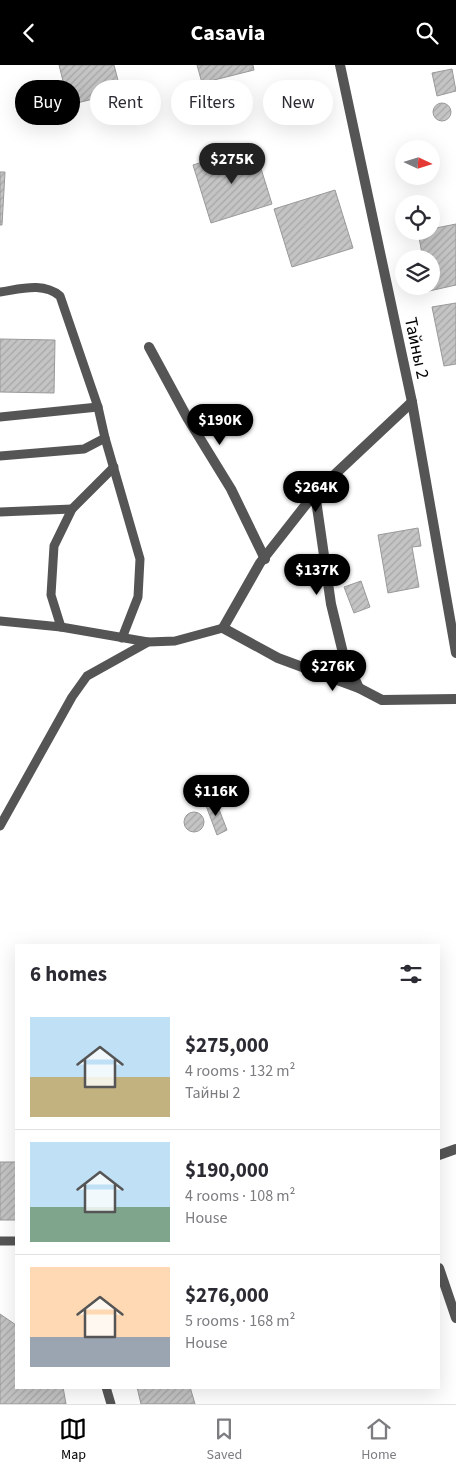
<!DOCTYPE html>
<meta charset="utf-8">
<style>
:root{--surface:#fff;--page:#f7f7f7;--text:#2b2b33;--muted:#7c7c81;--line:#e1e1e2;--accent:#000}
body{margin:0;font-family:"Source Sans 3",sans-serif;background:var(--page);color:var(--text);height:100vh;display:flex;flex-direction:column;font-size:19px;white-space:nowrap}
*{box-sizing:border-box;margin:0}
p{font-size:16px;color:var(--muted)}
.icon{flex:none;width:28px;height:28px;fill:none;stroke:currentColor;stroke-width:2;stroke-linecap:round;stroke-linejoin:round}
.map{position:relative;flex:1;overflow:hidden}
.drawer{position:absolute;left:15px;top:879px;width:425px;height:445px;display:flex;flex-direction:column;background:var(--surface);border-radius:0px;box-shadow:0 5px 20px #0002}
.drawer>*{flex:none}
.banner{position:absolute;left:15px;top:15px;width:426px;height:45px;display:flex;gap:10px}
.needle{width:32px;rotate:94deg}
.fabs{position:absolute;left:395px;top:75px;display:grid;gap:10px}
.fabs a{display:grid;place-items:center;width:45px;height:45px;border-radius:50%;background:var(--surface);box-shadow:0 5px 20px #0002;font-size:25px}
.price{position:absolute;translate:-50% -42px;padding:0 11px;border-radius:18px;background:var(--accent);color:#fff;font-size:16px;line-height:32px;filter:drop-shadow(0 1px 2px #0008)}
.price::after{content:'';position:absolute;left:50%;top:30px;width:15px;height:11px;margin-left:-8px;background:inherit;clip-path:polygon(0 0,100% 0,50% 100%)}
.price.active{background:#222;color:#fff}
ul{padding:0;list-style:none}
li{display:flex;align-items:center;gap:15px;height:125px;padding:0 15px}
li+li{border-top:1px solid var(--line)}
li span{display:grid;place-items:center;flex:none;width:140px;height:100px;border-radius:0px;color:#555}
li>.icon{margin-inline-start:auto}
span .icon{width:60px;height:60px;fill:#fffc;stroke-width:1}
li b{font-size:21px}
h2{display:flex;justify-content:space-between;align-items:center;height:60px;padding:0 15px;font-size:21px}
.tag{padding:0 18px;border-radius:22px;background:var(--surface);box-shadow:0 5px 20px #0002;font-size:18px;line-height:45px}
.tag.active{background:var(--accent);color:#fff}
header{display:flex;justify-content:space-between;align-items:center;height:65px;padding:0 15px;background:var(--accent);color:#fff;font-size:22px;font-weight:700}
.menu{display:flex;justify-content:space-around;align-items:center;height:70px;border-top:1px solid var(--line);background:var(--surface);font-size:14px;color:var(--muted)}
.menu a{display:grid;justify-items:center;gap:2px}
.menu .active{color:var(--accent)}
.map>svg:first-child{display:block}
</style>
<header><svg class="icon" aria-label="back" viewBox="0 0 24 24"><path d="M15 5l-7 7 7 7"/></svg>Casavia<svg class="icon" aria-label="search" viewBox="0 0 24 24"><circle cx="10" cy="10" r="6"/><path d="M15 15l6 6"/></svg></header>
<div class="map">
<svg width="456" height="1339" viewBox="0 0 456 1339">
<defs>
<pattern id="building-hatch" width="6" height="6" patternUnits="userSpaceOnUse" patternTransform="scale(1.25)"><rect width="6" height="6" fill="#c4c4c4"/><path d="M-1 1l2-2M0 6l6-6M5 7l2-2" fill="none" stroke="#a7a7a7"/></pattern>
</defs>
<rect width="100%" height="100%" fill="#fff"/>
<g fill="url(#building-hatch)" stroke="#999">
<polygon points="59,0 114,0 121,27 69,40"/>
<polygon points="197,0 253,0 254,5 202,18"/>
<polygon points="452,4 456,26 437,31 432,8"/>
<circle cx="442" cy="47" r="9"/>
<polygon points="254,81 272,139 211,158 193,100"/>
<polygon points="0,107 5,107 2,160 0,160"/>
<polygon points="335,125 353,183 292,202 274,144"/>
<polygon points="456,159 456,220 429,226 431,194 423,194 418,167 431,166 431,164"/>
<polygon points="456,238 456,299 444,301 432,242"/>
<polygon points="0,274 55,275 54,328 0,327"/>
<polygon points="418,463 421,481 412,482 419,522 388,528 378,470"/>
<polygon points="361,516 370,542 354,548 344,522"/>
<polygon points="215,734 227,765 217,770 205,738"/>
<circle cx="194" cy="757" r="10"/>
<rect x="0" y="1097" width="16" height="58"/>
<polygon points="0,1249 16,1260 16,1322 63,1322 66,1339 0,1339"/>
<polygon points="137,1322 190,1322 195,1339 141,1339"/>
</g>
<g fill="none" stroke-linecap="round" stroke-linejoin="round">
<g stroke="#555" stroke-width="9">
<path d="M 0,227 C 21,224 43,217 60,231 L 98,342 L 105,373 L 140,494 L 138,532 L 122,573"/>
<polyline points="0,352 98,342"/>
<polyline points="0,391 84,384 105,373"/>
<polyline points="0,447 72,444"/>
<polyline points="0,556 61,562 148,577"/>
<polyline points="61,562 51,530 54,481 72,444 114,402"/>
<polyline points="0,761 72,632 87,611 148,577 175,576 223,563"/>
<polyline points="0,1176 16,1176"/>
<polyline points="106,1322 111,1339"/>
</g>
<g stroke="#555" stroke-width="10">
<polyline points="340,0 412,337 456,588"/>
<polyline points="149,282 188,354 231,424 265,494"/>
<polyline points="412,337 315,428 260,498 223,563 278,593 359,623 382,635 456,634"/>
<polyline points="315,428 331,539 343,588 359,623"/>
<polyline points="439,1090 456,1084"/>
<polyline points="439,1203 456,1253"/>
</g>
</g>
<g text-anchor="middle" stroke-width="4.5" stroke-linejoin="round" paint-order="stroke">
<g font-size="18" fill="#000" stroke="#fff">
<text transform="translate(417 283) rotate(78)" y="6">Тайны 2</text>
</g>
</g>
</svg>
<div class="fabs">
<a><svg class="needle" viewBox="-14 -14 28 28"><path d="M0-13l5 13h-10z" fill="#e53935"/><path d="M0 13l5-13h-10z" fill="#7c7c81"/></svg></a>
<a><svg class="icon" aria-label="locate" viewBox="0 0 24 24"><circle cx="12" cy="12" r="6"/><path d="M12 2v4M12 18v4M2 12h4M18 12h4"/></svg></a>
<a><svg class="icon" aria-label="layers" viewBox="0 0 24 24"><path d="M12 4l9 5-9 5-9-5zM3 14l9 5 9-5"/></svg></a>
</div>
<b class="price active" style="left:232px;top:120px">$275K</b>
<b class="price" style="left:220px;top:381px">$190K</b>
<b class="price" style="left:316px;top:448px">$264K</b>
<b class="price" style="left:317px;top:531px">$137K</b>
<b class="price" style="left:333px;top:627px">$276K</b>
<b class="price" style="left:216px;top:752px">$116K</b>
<div class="banner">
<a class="tag active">Buy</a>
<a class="tag">Rent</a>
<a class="tag">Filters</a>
<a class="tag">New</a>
</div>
<section class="drawer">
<h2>6 homes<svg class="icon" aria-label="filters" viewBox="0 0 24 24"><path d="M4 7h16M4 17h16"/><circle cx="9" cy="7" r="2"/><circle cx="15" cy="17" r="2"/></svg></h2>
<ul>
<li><span style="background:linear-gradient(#bfe0f5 60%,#c2b280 0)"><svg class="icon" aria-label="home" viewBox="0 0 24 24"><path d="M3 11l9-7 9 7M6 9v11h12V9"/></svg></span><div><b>$275,000</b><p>4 rooms · 132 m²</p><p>Тайны 2</p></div></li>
<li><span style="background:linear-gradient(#bfe0f5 65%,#7fa58c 0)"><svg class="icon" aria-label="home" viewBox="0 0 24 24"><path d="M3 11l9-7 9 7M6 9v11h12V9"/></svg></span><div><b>$190,000</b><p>4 rooms · 108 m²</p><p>House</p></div></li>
<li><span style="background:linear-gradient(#ffd9b3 70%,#9aa5b1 0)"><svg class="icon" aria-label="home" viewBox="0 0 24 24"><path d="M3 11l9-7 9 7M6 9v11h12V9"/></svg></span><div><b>$276,000</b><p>5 rooms · 168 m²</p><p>House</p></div></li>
</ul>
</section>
</div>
<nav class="menu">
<a class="active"><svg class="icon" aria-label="map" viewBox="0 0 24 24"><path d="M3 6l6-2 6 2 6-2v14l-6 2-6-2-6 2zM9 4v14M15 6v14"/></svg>Map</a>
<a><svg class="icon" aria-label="saved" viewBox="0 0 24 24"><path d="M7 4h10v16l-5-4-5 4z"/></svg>Saved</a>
<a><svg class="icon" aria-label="home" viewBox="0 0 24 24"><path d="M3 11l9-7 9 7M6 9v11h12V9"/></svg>Home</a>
</nav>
